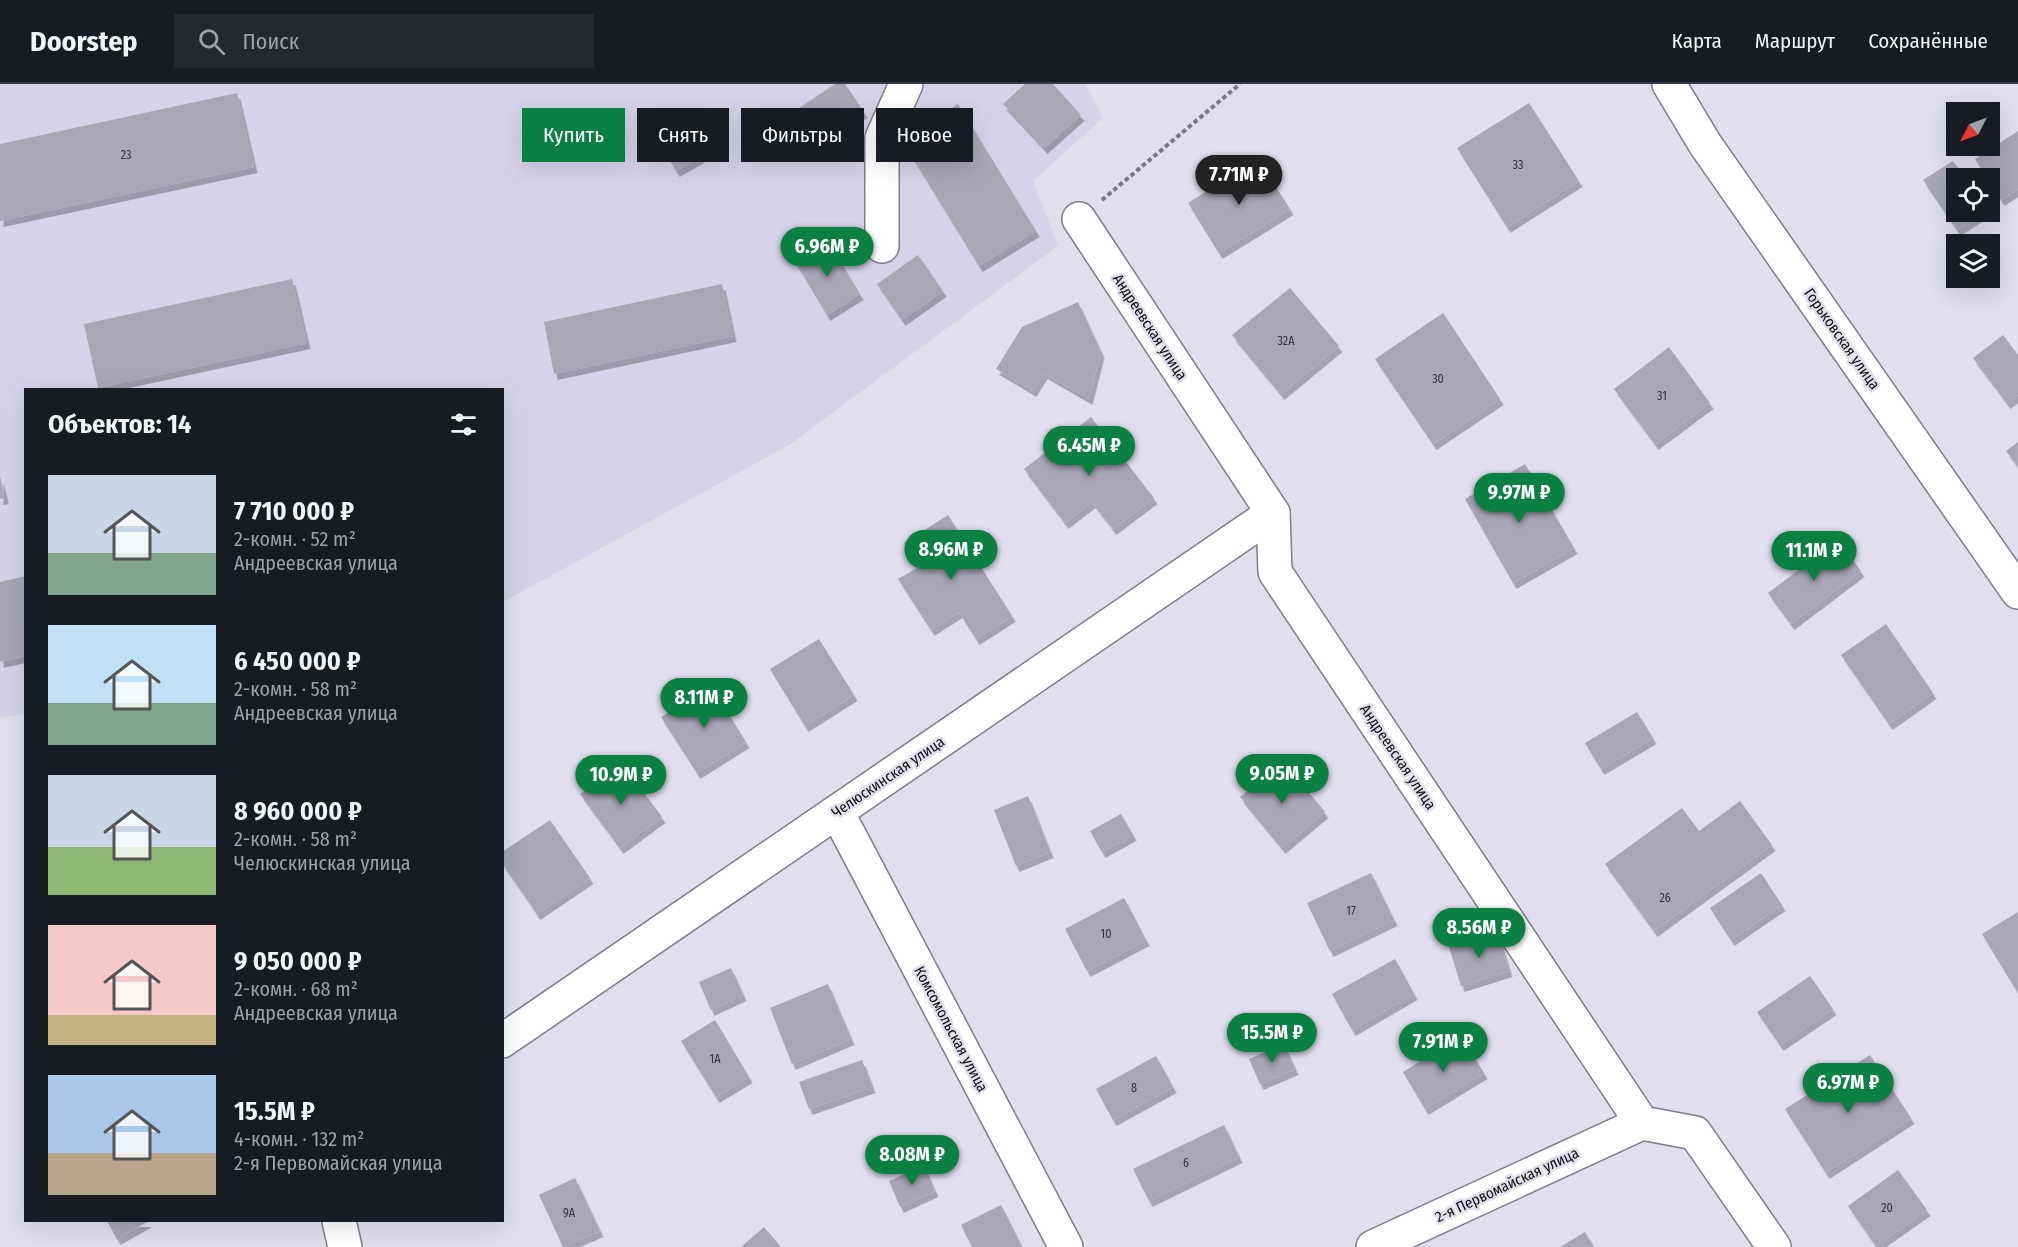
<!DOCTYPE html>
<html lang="ru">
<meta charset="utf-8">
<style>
:root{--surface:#171b24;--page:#242831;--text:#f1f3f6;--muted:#9ea1a6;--line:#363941;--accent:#0b8043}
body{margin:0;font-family:"Fira Sans Condensed",sans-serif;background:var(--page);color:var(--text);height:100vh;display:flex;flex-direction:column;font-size:22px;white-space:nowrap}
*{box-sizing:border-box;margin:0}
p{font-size:20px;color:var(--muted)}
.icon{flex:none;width:33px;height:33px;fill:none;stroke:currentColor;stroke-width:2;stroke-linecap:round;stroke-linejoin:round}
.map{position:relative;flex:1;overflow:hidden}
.drawer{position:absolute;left:24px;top:304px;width:480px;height:834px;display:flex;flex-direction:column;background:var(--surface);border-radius:0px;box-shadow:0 6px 24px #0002}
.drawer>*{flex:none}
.hud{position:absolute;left:522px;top:24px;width:570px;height:54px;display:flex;gap:12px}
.needle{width:39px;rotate:228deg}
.controls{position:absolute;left:1946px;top:18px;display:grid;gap:12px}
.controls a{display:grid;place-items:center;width:54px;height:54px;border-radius:0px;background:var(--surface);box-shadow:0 6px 24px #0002;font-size:30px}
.price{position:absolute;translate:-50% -51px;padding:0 14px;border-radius:21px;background:var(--accent);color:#fff;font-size:20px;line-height:39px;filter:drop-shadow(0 2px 3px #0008)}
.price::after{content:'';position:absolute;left:50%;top:36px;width:18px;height:14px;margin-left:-9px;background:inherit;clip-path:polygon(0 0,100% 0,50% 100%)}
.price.selected{background:#222;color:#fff}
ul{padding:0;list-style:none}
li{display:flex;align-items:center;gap:18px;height:150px;padding:0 24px}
li span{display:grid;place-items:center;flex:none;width:168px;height:120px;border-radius:0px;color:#555}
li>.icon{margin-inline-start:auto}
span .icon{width:72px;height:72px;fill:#fffc;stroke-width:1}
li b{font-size:26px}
h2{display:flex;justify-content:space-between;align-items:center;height:72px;padding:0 24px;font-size:26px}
.pill{padding:0 21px;border-radius:0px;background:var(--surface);box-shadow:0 6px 24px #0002;font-size:21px;line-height:54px}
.pill.selected{background:var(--accent);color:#fff}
header{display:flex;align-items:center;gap:36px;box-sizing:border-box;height:84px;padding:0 30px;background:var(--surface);border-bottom:2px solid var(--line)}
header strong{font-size:28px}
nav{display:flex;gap:33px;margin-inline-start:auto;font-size:21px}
.search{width:420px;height:54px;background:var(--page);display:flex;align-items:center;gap:15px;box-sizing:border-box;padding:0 21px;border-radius:0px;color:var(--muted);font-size:22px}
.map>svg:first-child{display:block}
</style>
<header>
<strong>Doorstep</strong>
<div class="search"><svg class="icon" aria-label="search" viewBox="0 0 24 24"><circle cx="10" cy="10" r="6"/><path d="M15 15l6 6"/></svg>Поиск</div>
<nav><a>Карта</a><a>Маршрут</a><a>Сохранённые</a></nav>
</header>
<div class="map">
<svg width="2018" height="1163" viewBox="0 0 2018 1163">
<defs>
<filter id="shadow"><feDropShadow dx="3.5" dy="6" stdDeviation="0" flood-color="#0004"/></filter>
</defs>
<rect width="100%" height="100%" fill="#e1deee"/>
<polygon fill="#d6d2e9" points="0,0 1085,0 1103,34 1033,97 1058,162 789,361 503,518 502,306 26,306 25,630 0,634"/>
<g fill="#a9a6b5" filter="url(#shadow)">
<polygon points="835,0 845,0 864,28 799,71 777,39"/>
<polygon points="1025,0 1053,0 1081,31 1044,64 1003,20"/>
<polygon points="237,9 254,83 0,137 0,60"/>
<polygon points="1529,19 1579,97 1507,143 1457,64"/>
<polygon points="958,20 1036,147 979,182 901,55"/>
<polygon points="2018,47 2018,105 2001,116 1975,75"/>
<polygon points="689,52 701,73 676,87 664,66"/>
<polygon points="1258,75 1290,125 1219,169 1188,119"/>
<polygon points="1953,77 1965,94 1956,94 1956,128 1985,128 1957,146 1923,96"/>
<polygon points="828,157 860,210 827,231 794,176"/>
<polygon points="918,171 943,207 902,236 877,200"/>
<polygon points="292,195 307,259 98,304 84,240"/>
<polygon points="722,200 733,252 554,290 544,238"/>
<polygon points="1290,204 1339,262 1281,310 1232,251"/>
<polygon points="1078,218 1101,268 1089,315 1044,289 1033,307 996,285 1022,243"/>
<polygon points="1443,229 1500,315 1433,360 1375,275"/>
<polygon points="2003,251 2018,271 2018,311 2007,319 1973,274"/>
<polygon points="1669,263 1710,319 1655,360 1614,305"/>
<polygon points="1091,333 1154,414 1113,445 1092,418 1065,439 1024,385"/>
<polygon points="2018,358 2018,382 2006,367"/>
<polygon points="1525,380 1574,464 1513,499 1465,415"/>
<polygon points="0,392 5,414 0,415"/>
<polygon points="948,431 1012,532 976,555 959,528 931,546 898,495 919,483 904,459"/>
<polygon points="1838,456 1861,487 1791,540 1768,509"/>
<polygon points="26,492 26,572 0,578 0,498"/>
<polygon points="1886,540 1933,609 1889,640 1841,571"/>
<polygon points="819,555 854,611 805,642 770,585"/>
<polygon points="711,602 746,658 697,689 661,633"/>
<polygon points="1637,628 1653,654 1601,685 1585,659"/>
<polygon points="1283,677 1325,728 1282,764 1240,713"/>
<polygon points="622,679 662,733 620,764 580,710"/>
<polygon points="1028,712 1050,768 1016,782 994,726"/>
<polygon points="1740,717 1772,761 1654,847 1605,780 1682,724 1699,747"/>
<polygon points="1121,730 1133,751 1102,768 1090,747"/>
<polygon points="550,736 590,794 537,830 502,779 502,768"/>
<polygon points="1371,789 1394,836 1330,867 1307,819"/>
<polygon points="1761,789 1782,821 1731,856 1710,824"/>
<polygon points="1124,814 1146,856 1087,887 1065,845"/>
<polygon points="2018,828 2018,909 1982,850"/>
<polygon points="1497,848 1509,887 1461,902 1449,863"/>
<polygon points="1395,875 1414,910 1352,946 1332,910"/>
<polygon points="731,884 743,911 711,926 699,898"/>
<polygon points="1810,892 1833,925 1780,961 1757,928"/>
<polygon points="828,900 851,955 792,980 770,924"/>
<polygon points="715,936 749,993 716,1013 681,957"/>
<polygon points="1461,952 1484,989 1425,1025 1403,988"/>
<polygon points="1284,960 1295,985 1260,1000 1249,975"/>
<polygon points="1870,971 1911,1034 1826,1089 1785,1025"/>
<polygon points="1156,972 1173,1003 1113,1036 1096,1005"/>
<polygon points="862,976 872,1003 809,1025 799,998"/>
<polygon points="1224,1041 1239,1073 1149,1117 1133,1085"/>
<polygon points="924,1082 935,1107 900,1123 889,1097"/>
<polygon points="1898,1086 1927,1126 1876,1162 1848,1122"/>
<polygon points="575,1094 600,1147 563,1163 539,1111"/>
<polygon points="1001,1121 1022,1163 972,1163 961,1141"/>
<polygon points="107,1137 149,1137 117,1155"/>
<polygon points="764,1143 781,1163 741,1163"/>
<polygon points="1585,1148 1594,1163 1560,1163"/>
</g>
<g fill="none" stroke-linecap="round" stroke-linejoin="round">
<defs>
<g id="minor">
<polyline points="1669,0 1705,60 2018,508"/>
<polyline points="1079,135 1273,429 1275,488 1642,1039 1695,1049 1774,1163"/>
<polyline points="882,162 882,54 906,0"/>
<polyline points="837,728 1066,1163"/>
<polyline points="502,957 1273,429"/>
<polyline points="339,1137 345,1163"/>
<polyline points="1373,1163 1642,1039"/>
</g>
</defs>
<use href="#minor" stroke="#7f7c8b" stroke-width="36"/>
<polyline stroke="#7a7882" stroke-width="4" stroke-dasharray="4.5 3" stroke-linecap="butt" points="1102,116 1240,0"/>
<use href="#minor" stroke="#fff" stroke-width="33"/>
</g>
<g text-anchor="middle" stroke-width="5" stroke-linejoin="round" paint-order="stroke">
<g font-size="12" fill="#34323a">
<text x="126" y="75">23</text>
<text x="1518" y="85">33</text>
<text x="1286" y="261">32А</text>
<text x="1438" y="299">30</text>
<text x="1662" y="316">31</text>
<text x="1665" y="818">26</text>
<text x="1351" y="831">17</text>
<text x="1106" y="854">10</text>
<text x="715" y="979">1А</text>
<text x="1134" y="1008">8</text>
<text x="1186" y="1083">6</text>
<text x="1887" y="1128">20</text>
<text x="569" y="1133">9А</text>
</g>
<g font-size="15" fill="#0d0c11" stroke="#e1deee">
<text transform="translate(1150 243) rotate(57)" y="5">Андреевская улица</text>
<text transform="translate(1842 255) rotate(55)" y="5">Горьковская улица</text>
<text transform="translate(1398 673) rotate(56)" y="5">Андреевская улица</text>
<text transform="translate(888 693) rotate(-34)" y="5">Челюскинская улица</text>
<text transform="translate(951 945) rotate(62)" y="5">Комсомольская улица</text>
<text transform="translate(1507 1101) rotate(-25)" y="5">2-я Первомайская улица</text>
</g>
</g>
</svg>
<div class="controls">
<a><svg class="needle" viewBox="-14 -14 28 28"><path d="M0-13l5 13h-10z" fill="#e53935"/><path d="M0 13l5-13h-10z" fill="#9ea1a6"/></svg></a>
<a><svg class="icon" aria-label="locate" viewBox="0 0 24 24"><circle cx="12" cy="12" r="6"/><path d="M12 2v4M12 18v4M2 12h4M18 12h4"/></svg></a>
<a><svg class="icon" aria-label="layers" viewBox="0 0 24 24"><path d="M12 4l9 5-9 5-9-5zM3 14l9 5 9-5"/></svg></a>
</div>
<b class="price selected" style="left:1239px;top:122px">7.71M ₽</b>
<b class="price" style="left:827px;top:194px">6.96M ₽</b>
<b class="price" style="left:1089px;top:393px">6.45M ₽</b>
<b class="price" style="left:1519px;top:440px">9.97M ₽</b>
<b class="price" style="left:951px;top:497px">8.96M ₽</b>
<b class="price" style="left:1814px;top:498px">11.1M ₽</b>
<b class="price" style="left:704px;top:645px">8.11M ₽</b>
<b class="price" style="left:1282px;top:721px">9.05M ₽</b>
<b class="price" style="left:621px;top:722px">10.9M ₽</b>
<b class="price" style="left:1479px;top:875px">8.56M ₽</b>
<b class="price" style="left:1272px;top:980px">15.5M ₽</b>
<b class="price" style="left:1443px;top:989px">7.91M ₽</b>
<b class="price" style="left:1848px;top:1030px">6.97M ₽</b>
<b class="price" style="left:912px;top:1102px">8.08M ₽</b>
<div class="hud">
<a class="pill selected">Купить</a>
<a class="pill">Снять</a>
<a class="pill">Фильтры</a>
<a class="pill">Новое</a>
</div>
<section class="drawer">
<h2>Объектов: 14<svg class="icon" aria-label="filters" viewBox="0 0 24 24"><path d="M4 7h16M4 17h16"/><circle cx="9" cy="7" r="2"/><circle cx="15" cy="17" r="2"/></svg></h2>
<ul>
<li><span style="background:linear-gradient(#c9d6e8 65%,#7fa58c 0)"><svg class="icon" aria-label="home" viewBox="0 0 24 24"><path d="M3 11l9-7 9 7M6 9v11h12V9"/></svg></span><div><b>7 710 000 ₽</b><p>2-комн. · 52 m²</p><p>Андреевская улица</p></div></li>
<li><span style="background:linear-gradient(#bfe0f5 65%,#7fa58c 0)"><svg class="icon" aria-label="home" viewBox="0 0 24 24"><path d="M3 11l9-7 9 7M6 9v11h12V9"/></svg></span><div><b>6 450 000 ₽</b><p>2-комн. · 58 m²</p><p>Андреевская улица</p></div></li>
<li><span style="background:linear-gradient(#c9d6e8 60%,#8fb573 0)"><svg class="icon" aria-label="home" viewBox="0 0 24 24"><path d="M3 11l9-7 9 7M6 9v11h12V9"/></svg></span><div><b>8 960 000 ₽</b><p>2-комн. · 58 m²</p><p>Челюскинская улица</p></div></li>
<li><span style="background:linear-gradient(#f6c9c9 75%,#c2b280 0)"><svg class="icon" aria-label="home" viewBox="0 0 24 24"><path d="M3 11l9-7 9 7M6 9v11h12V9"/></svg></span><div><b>9 050 000 ₽</b><p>2-комн. · 68 m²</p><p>Андреевская улица</p></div></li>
<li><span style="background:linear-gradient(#a9c7e8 65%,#b9a48a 0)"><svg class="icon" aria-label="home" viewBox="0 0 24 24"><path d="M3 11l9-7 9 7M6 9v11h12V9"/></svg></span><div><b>15.5M ₽</b><p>4-комн. · 132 m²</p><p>2-я Первомайская улица</p></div></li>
</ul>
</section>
</div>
